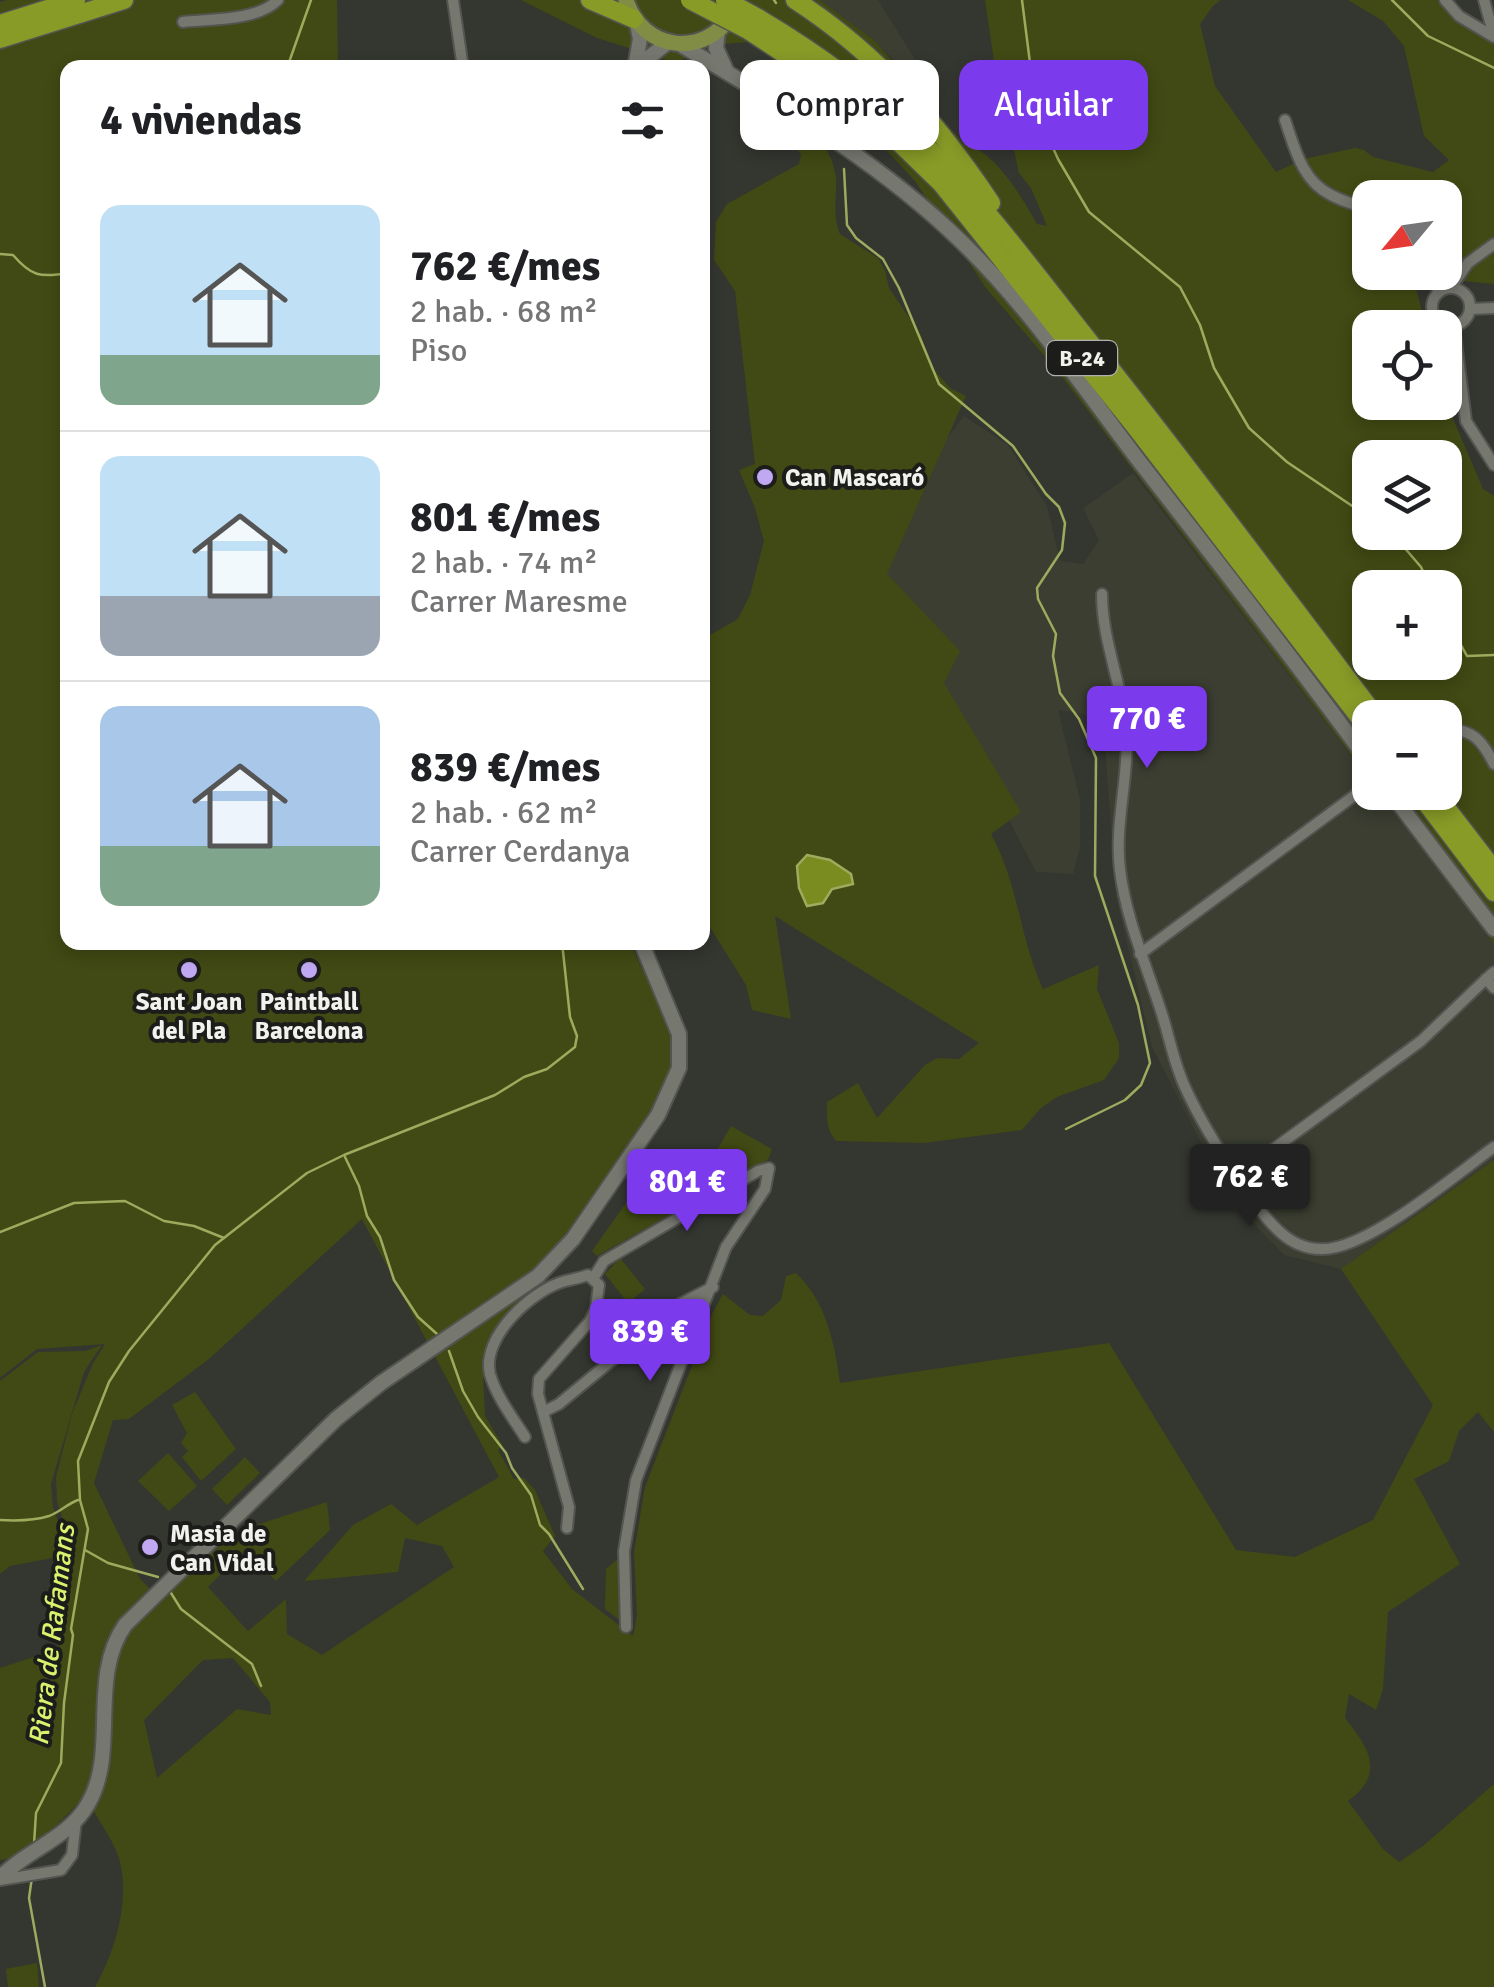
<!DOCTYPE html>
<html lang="es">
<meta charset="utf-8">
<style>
:root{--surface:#fff;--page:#f2f2f2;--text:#202124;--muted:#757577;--line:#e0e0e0;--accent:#7c3aed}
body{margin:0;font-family:Signika,sans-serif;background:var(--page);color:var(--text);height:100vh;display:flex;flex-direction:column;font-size:38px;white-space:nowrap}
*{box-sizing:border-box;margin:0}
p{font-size:32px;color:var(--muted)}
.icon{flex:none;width:55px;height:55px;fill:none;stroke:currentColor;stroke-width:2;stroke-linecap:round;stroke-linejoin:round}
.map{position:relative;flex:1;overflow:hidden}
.side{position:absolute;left:60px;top:60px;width:650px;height:890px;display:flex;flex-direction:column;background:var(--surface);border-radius:20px;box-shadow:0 5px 15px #0003}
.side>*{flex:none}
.top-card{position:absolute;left:740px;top:60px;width:602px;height:90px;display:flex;gap:20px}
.needle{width:65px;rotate:241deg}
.controls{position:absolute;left:1352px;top:180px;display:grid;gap:20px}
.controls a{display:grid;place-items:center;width:110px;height:110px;border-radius:20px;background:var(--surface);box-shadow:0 5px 15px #0003;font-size:50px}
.price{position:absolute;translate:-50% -85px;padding:0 22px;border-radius:10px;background:var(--accent);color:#fff;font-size:32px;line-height:65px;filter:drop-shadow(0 2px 5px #0008)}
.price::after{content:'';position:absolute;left:50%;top:60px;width:30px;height:22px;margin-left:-15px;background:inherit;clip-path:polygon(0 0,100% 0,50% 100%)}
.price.active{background:#222;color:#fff}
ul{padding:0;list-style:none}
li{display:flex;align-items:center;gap:30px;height:250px;padding:0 40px}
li+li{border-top:2px solid var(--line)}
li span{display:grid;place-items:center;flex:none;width:280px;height:200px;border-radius:20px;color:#555}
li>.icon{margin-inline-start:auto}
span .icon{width:120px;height:120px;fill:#fffc;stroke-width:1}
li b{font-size:42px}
h2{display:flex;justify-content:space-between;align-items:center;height:120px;padding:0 40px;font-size:42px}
.pill{padding:0 35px;border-radius:20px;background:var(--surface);box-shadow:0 5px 15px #0003;font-size:35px;line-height:90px}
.pill.active{background:var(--accent);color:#fff}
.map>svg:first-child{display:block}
</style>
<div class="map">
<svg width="1494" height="1987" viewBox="0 0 1494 1987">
<rect width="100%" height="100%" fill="#343630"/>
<g fill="#3b3e31">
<polygon points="820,0 878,0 918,64 908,75 875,41"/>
<polygon points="964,416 1008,445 1047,506 1060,561 1083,564 1099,540 1083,508 1133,473 1370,780 1370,792 1380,793 1494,944 1494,1160 1341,1269 1284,1255 1240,1209 1204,1148 1152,1047 1116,897 1103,717 1058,710 1080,799 1080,848 1073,874 1036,872 878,569 925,467"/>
</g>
<g fill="#414a14" fill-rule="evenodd">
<path d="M 7,0 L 337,0 L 338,67 L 68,68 L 68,942 L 630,943 L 671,1030 L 673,1056 L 667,1087 L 590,1205 L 537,1268 L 542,1289 L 488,1345 L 483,1375 L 485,1416 L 503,1446 L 498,1450 L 514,1479 L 524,1478 L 535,1490 L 555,1536 L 543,1551 L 572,1589 L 633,1636 L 637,1615 L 634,1552 L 645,1487 L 712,1314 L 723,1294 L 750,1315 L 763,1316 L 781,1300 L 786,1276 L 796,1273 C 826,1301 835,1344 840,1383 L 1109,1343 L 1236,1550 L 1295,1557 L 1373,1520 L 1433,1405 L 1341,1269 L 1494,1160 L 1494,1432 L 1478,1412 L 1459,1431 L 1449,1461 L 1414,1479 L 1460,1564 L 1388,1612 L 1383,1689 L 1376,1710 L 1349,1694 L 1345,1718 C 1369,1748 1386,1774 1348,1801 L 1383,1849 L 1399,1862 L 1423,1846 L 1494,1784 L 1494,1987 L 95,1987 C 115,1952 131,1899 119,1858 C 112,1837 95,1816 85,1796 C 67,1815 25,1861 0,1860 L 0,1668 L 55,1650 L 45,1690 L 48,1752 L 51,1733 L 48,1690 L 61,1640 L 59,1594 L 68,1557 L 68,1536 L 57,1501 L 56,1477 L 72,1414 L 93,1363 L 105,1344 L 37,1349 L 0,1378 L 0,2 ZM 362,1219 L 499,1477 L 417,1525 L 391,1504 L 353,1525 L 304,1581 L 398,1572 L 405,1538 L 442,1546 L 454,1567 L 322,1655 L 287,1634 L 286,1599 L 248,1631 L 208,1587 L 245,1550 L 276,1581 L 330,1530 L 327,1502 L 238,1531 L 158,1597 L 140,1579 L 94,1483 L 113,1420 L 129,1419 L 209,1359 ZM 233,1658 L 270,1702 L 271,1715 L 237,1709 L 157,1778 L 144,1720 L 203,1660 Z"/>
<path d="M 521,0 L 820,0 L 875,41 L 964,144 C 996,151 1022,198 1037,224 L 1047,226 L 1031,188 L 1019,173 L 994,61 L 985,0 L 1221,0 L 1213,6 L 1200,24 L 1215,86 L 1276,172 L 1304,159 L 1355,148 L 1364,150 L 1373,157 L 1433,172 L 1449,160 L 1424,136 L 1404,46 L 1383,21 L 1348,0 L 1437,0 L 1451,16 L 1494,38 L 1494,284 L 1413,276 L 1426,327 L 1370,328 L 1370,402 L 1445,402 L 1445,400 L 1483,489 L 1494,496 L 1494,944 L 1380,793 L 1445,792 L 1445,718 L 1370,718 L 1370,780 L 1056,369 L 986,288 L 915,181 L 838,98 L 748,42 L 711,45 L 676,63 L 597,38 ZM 1370,198 L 1445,198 L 1445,272 L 1370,272 ZM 1370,458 L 1445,458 L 1445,532 L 1370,532 ZM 1370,588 L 1445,588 L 1445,662 L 1370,662 Z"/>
<path d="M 760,101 C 794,121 831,134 836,178 C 837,197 832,214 840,234 L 878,258 L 885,270 L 889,288 L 921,335 L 932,367 L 950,388 L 966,396 L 887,574 L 960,651 L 944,683 L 1021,812 L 991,834 C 1019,885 1019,937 1043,989 L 1099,965 L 1097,989 L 1119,1043 L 1119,1058 L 1104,1080 L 1057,1097 L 1041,1108 L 1022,1130 L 924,1143 L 836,1141 C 826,1130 827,1116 827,1102 L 858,1083 L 877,1118 L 925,1065 L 937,1058 L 959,1059 L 979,1043 L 775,916 L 791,1019 L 752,1010 L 746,985 L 703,916 L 703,639 L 738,619 L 750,595 L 764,541 L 755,508 L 739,470 L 755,464 L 735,291 L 714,260 L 716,222 L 727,204 L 799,164 L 801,154 L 774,120 L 755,108 Z"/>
<polygon points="731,1126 772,1149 768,1160 734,1179 709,1164"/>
<polygon points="659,1163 708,1193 597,1256 592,1251 652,1166 656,1168"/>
<polygon points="620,1258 645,1289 628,1303 605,1274"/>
<polygon points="102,1345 84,1372 51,1484 53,1507 63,1537 63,1556 10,1566 0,1574 0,1381 38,1352 85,1351"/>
<polygon points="195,1392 236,1449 201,1481 182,1457 188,1451 181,1443 187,1433 172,1405"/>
<polygon points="168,1453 197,1486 169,1511 138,1481"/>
<polygon points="245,1457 260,1473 227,1505 212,1489"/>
<polygon points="619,1558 622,1622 605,1609 606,1569"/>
<polygon points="37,1963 39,1987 8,1987 6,1969"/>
</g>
<polygon fill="#7a8b1f" stroke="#9eaa5d" stroke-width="2.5" points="807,855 830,860 851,874 853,884 832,889 823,903 807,906 799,888 797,866"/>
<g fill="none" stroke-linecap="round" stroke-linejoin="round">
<g stroke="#9eaa5d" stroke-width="2.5">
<polyline points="774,0 776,3"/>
<polyline points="1022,0 1036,110 1058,159 1089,212 1180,287 1200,325 1214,368 1249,428 1287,462 1370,518"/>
<polyline points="1392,0 1428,36 1494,68"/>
<polyline points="287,68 311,0"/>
<polyline points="818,100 827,116"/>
<polyline points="844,169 847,225 856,238 883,259 899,288 939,384 1013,446 1046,494 1059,507 1065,523 1062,550 1037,588 1038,599 1056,634 1053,656 1060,693 1079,719 1096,758 1095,876 1138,1005 1150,1063 1141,1085 1125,1100 1066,1129"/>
<path d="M 0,254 L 13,255 C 31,276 40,278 68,273"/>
<polyline points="1391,532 1421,567 1431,588"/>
<polyline points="1445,616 1467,656 1494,655"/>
<polyline points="345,1157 359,1186 367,1216 380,1237 394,1280 418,1317 437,1334"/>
<polyline points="0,1232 74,1203 125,1201 164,1221 194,1226 224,1238"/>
<polyline points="449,1351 463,1391 478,1417 506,1453 512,1468 531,1495 540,1525 549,1534 583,1589"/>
<path d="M 0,1520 C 17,1521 33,1521 49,1516 C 60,1512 67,1504 78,1500"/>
<polyline points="85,1550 108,1563 158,1577"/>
<polyline points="171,1593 181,1609 252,1664 261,1686"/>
<polyline points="34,1844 36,1813 61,1763 64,1703 73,1635 71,1629 88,1529 80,1500 78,1461 109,1382 129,1351 215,1245 307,1173 344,1155 495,1095 524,1077 547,1069 575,1047 577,1036 570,1017 562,942"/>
<polyline points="32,1877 29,1898 45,1987"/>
</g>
<defs>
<g id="street">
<polyline points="453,0 463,68"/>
<polyline points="1445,0 1459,16 1494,37"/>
<polyline points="1484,0 1494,36"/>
<path d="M 183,22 C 211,19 257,21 278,0"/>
<path d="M 1285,120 C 1295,149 1302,181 1331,195 C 1344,202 1357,205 1370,210"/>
<polyline points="1428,272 1439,292"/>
<polyline points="1451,288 1468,263 1494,244"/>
<circle cx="1451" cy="307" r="19"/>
<polyline points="1470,309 1494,308"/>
<polyline points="1454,326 1466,421 1494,465"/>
<path d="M 1102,594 C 1102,639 1121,682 1126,727 C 1130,775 1114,823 1120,870 C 1126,918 1145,962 1160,1008 C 1169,1034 1173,1061 1185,1087 C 1201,1123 1251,1206 1280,1232 C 1291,1242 1305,1249 1321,1249 C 1366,1251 1455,1175 1494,1147"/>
<path d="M 1445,730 C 1472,727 1483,742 1494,764"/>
<polyline points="1140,954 1370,784"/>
<polyline points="1494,972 1486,979 1494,988"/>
<polyline points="1238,1175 1421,1041 1486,979"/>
<polyline points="594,1277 604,1261 758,1171 769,1168 765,1189 726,1247 636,1480 624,1551 626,1627"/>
<polyline points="543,1412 559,1404 680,1304 713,1287"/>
<path d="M 525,1437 C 513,1418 496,1396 490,1374 C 481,1337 532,1290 565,1281 C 573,1279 580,1278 588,1275 L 599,1285 L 596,1308 L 590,1321 L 539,1379 L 538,1394 L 569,1507 L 567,1528"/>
<polyline points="0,1880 61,1870 72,1855 76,1820"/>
</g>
<g id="secondary">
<polyline points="718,31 716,48 726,70"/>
<path d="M 681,45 C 774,100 869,156 948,229 C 1021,296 1077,379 1136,457 C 1215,559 1295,660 1370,764"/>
<polyline points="637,67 667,43"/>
<polyline points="635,68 640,39 637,24"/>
<polyline points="1370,776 1370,780"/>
<polyline points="1390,792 1494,929"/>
<path d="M 0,1878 C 26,1850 68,1839 88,1804 C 119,1751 88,1678 125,1625 L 336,1419 L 381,1383 L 538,1276 L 573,1239 L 658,1115 L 679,1068 L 679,1034 L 641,942"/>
</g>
<path id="primary" d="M 626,0 C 642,51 706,60 733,12"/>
<g id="highway">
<polyline points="590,0 634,19"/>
<path d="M 795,0 C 877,53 937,122 991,203"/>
<path d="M 758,18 C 817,53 872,93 921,141 C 984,203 1036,275 1091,344 C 1189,467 1282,593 1377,718"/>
<polyline points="0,24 76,0"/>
<polyline points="748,30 839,90 874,118 941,183 1134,425 1370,731"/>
<polyline points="0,39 124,0"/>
<polyline points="1418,792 1494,892"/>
<polyline points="1434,792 1494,870"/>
</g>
</defs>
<use href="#street" stroke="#535450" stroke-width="14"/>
<use href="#secondary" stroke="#535450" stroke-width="18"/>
<use href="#primary" stroke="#535450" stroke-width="19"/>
<use href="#highway" stroke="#535450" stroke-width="21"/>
<use href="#street" stroke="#767870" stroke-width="10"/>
<use href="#secondary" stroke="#767870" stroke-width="14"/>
<use href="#primary" stroke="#818d44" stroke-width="15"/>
<use href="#highway" stroke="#889b27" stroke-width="18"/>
<defs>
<g id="highway-bridge">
<polyline points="690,0 748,30"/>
<polyline points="725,0 758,18"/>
</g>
</defs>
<use href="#highway-bridge" stroke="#535450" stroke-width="21" stroke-linecap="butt"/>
<use href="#highway-bridge" stroke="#889b27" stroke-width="18"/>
</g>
<g fill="#c0a8f3" stroke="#1c1d1a" stroke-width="4">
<circle cx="765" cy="477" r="10"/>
<circle cx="189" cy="970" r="10"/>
<circle cx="309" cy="970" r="10"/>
<circle cx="150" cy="1547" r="10"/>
</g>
<g text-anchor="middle" stroke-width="8" stroke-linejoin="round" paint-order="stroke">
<rect fill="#1c1d1a" stroke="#b1b2ae" stroke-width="2.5" x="1047" y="341" width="70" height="34" rx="8"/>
<g font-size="22" font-weight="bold" fill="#f1f2ee">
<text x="1082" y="366">B-24</text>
</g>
<g font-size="25" font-weight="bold" fill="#f1f2ee" stroke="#1c1d1a" text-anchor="start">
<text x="785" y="486">Can Mascaró</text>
<text x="189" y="1010" text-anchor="middle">Sant Joan<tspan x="189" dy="29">del Pla</tspan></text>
<text x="309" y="1010" text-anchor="middle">Paintball<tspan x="309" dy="29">Barcelona</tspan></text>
<text x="170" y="1542">Masia de<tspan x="170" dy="29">Can Vidal</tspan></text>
</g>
<g font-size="28" font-style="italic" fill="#d9f26e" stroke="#1c1d1a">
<text transform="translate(51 1635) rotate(-83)" y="10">Riera de Rafamans</text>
</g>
</g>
</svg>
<div class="controls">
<a><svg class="needle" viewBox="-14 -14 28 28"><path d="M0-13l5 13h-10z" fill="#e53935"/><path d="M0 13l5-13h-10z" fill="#757577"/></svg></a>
<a><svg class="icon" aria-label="locate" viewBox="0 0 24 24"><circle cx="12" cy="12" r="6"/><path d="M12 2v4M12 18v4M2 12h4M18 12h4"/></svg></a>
<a><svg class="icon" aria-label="layers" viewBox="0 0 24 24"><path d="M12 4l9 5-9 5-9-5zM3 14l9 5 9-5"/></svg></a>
<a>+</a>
<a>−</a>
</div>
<b class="price" style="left:1147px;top:771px">770 €</b>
<b class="price active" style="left:1250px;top:1229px">762 €</b>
<b class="price" style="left:687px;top:1234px">801 €</b>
<b class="price" style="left:650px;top:1384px">839 €</b>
<div class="top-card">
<a class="pill">Comprar</a>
<a class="pill active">Alquilar</a>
</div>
<section class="side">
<h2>4 viviendas<svg class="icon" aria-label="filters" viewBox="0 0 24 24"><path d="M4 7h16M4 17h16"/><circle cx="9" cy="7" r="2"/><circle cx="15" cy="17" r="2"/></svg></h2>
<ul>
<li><span style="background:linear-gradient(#bfe0f5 75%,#7fa58c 0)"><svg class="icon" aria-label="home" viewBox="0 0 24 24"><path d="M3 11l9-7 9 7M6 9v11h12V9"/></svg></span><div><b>762 €/mes</b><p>2 hab. · 68 m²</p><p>Piso</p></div></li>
<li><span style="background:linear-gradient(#bfe0f5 70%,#9aa5b1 0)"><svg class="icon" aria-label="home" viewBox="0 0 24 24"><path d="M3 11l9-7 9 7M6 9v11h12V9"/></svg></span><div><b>801 €/mes</b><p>2 hab. · 74 m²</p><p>Carrer Maresme</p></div></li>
<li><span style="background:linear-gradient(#a9c7e8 70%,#7fa58c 0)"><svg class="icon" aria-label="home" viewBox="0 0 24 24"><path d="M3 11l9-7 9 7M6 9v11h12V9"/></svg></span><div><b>839 €/mes</b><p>2 hab. · 62 m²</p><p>Carrer Cerdanya</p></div></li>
</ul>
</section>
</div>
